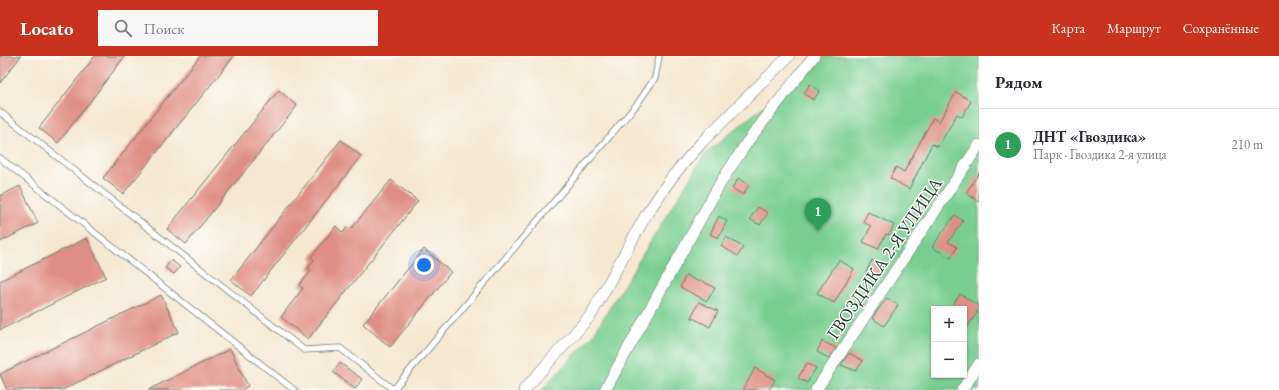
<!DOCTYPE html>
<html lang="ru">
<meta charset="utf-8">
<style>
:root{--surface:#fff;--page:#f7f7f7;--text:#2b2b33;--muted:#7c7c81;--line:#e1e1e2;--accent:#c8321e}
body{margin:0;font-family:"EB Garamond",serif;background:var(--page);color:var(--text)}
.controls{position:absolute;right:12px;bottom:12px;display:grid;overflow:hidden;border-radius:0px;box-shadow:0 1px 3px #0004}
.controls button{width:36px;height:36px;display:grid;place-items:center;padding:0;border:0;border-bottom:1px solid var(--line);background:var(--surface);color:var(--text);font:20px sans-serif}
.you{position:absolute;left:424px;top:209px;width:14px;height:14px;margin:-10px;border:3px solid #fff;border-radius:50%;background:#1a73e8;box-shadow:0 0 0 6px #1a73e833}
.badge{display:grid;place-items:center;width:26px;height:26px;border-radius:50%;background:var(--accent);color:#fff;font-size:13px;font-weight:700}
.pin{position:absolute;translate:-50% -33px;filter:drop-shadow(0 1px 2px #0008)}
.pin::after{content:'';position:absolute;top:21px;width:14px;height:12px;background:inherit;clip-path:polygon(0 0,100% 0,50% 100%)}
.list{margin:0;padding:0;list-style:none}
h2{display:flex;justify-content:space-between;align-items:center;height:52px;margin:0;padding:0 16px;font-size:17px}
h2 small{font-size:13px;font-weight:400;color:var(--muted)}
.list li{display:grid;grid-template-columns:26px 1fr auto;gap:12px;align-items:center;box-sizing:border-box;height:72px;padding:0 16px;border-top:1px solid var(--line)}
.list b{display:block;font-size:15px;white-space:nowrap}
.list p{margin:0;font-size:13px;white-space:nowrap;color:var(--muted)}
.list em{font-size:13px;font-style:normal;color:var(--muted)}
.icon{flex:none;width:22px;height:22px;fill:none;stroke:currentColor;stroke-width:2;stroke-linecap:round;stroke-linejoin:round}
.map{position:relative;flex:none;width:979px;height:334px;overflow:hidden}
header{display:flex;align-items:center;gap:24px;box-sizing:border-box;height:56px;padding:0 20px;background:var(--accent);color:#fff}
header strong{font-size:19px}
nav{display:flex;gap:22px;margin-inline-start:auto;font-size:14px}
.search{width:280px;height:36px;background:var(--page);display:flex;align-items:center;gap:10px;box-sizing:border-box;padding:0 14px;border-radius:0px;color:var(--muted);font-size:15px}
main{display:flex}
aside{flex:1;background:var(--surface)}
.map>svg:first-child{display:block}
.green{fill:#78ce92;stroke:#4c8663;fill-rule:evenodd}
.building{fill:#df8e85}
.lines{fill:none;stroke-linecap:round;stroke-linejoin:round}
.service-casing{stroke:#6a786b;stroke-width:7}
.minor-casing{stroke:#6a786b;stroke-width:12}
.service{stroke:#fff;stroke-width:5.5}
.minor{stroke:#fff;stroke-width:11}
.labels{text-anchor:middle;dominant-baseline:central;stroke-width:3;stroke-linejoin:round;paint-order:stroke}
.street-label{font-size:18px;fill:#1f3d34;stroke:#fdfcf7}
</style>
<header>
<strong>Locato</strong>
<div class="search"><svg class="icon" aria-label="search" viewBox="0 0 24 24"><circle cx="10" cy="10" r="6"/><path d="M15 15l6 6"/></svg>Поиск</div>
<nav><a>Карта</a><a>Маршрут</a><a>Сохранённые</a></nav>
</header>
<main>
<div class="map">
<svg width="979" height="334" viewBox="0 0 979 334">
<rect width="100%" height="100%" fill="#fdfcf7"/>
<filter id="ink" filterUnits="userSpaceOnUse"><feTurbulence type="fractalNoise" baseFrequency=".025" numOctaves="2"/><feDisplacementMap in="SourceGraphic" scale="8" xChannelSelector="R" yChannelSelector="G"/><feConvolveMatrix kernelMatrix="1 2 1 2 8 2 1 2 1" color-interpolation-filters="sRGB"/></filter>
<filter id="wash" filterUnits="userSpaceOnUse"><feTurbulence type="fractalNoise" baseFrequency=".012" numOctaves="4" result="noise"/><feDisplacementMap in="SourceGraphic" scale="16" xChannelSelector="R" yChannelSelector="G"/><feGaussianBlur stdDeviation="0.9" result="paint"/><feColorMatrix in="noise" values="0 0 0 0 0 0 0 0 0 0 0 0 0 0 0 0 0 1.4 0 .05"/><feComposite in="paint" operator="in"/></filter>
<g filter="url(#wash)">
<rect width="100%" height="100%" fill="#f6e7d2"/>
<!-- green -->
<path class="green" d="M825,0H979V334H542L593,279L705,98ZM934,253H964V319H934Z"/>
<g id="blocks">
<!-- building -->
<path class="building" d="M0,0H21L0,27Z
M95,0H125L58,87L39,72Z
M200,0H234L123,138L103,122Z
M810,28L820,35L813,44L804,37Z
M279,34L297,50L186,188L167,173Z
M956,36L971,45L962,61L957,58L938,91L932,88L909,133L890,122L896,111L904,116L933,62L939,66Z
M341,84L361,100L251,240L231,224Z
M979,117V146L966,137Z
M739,122L749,129L743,139L732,132Z
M391,124L418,145L308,283L281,261L303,232L299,229L311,215L308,212L314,204L311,201L336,170L343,177L348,170L351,173Z
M20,130L38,167L0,186V140Z
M758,151L768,157L760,169L750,163Z
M868,156L894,169L889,179L886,178L878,193L863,186L871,170L863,166Z
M955,159L963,165L948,186L957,191L951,202L932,191Z
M719,160L727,165L718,182L710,178Z
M726,181L743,191L738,200L721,190Z
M87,182L106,221L0,274V225Z
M424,193L451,216L390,291L363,268Z
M171,204L180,211L174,218L165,212Z
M839,204L854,213L834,247L817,237Z
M872,204L884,211L877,222L866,216Z
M686,219L699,226L700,224L715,232L707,245L680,231Z
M960,238L979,250V253L964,277V253H950Z
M161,239L179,276L62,334H7L0,318Z
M887,242L898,249L884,270L872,262Z
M699,246L718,255L710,271L691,261Z
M822,285L836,292L829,302L817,296Z
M230,293L248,330L241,334H148Z
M849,297L863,305L856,315L841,309Z
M340,307L362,323L355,333L333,316Z
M807,307L816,312L807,327L798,322Z
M755,312L775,324L769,334H743Z"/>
</g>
</g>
<g filter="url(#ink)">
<use href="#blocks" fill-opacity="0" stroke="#6a786b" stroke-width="1"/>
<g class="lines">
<defs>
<path id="service" d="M0,56L304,294L340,292L394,334
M0,102L294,334
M393,334L638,47L655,22L659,0"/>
<path id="minor" d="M524,334L591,259L646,159L672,121L702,86L789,0
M605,334L721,126L748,85L814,0
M816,334L979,89
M962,334L979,308"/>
</defs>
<!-- service casing -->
<use href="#service" class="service-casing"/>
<!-- minor casing -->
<use href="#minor" class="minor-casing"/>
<!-- service -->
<use href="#service" class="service"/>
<!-- minor -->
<use href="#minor" class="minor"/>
</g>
</g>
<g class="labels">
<!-- street labels -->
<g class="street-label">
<text transform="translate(884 202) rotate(-56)">ГВОЗДИКА 2-Я УЛИЦА</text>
</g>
</g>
</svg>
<div class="controls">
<button>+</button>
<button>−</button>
</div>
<div class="you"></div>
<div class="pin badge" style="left:818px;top:175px;background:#2e9e5b">1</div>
</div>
<aside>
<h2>Рядом<small></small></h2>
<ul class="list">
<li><span class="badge" style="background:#2e9e5b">1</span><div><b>ДНТ «Гвоздика»</b><p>Парк · Гвоздика 2-я улица</p></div><em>210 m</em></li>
</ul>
</aside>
</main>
